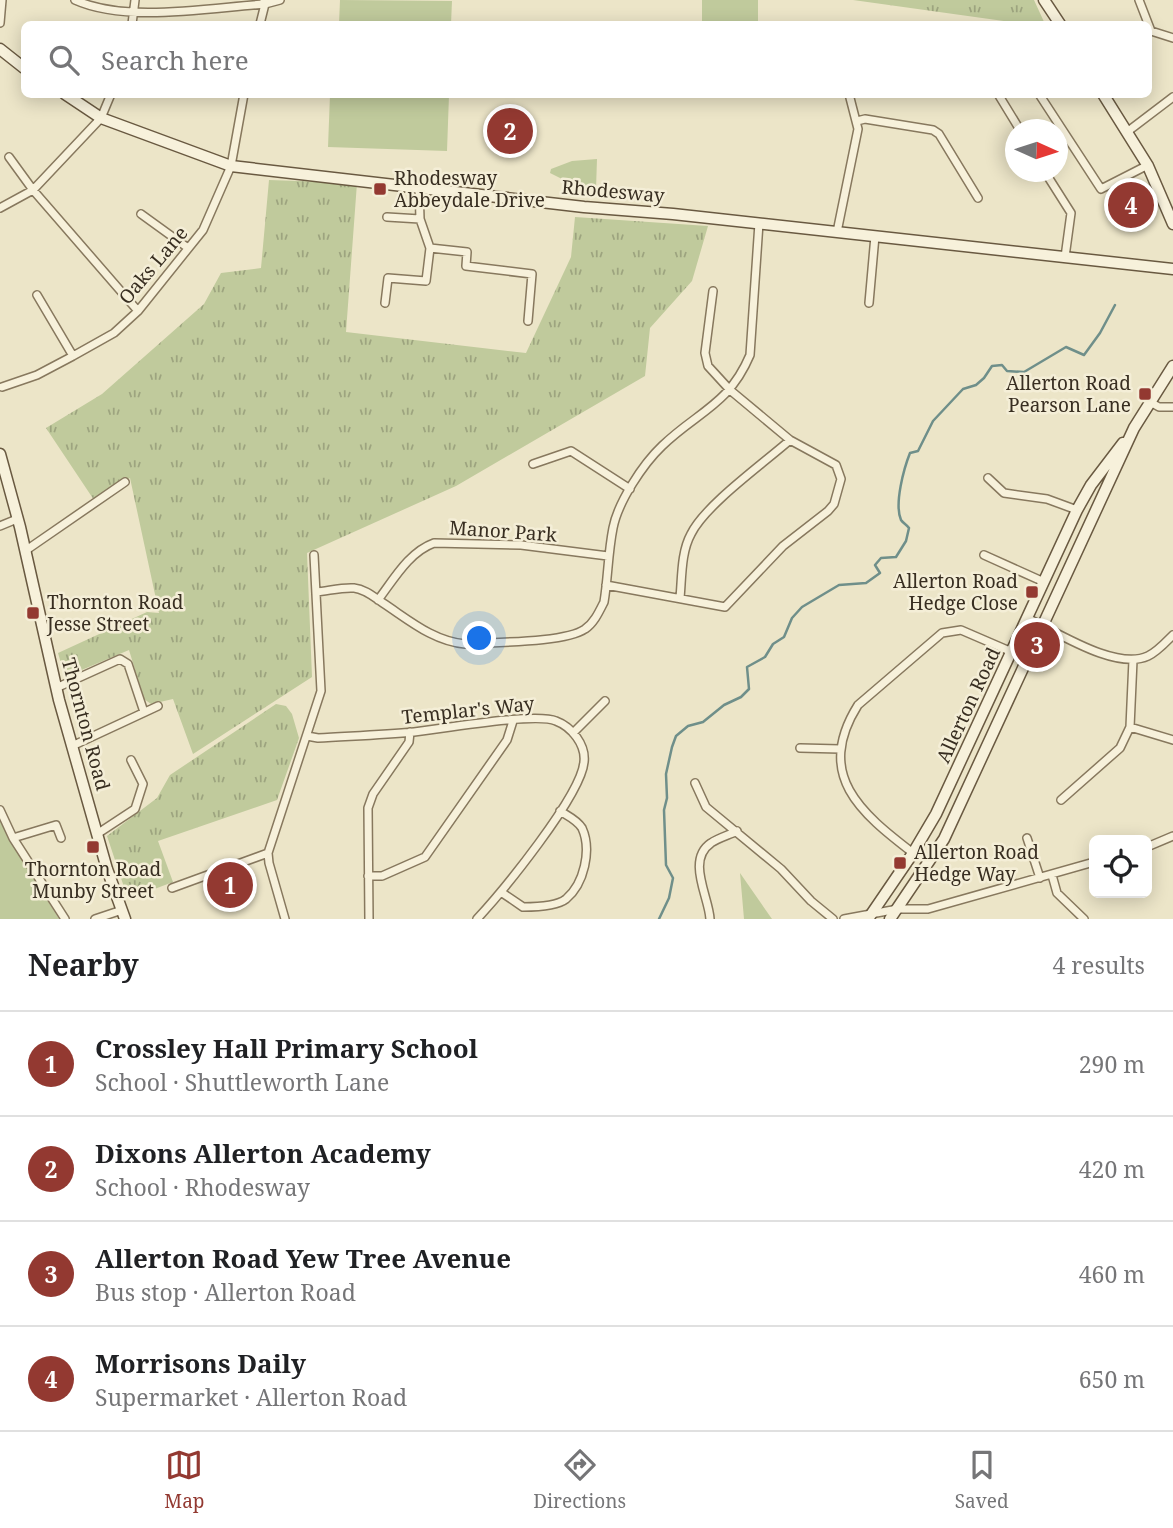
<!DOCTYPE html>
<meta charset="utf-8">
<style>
:root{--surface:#fff;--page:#f2f2f2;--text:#202124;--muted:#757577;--line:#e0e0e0;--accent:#933931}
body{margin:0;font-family:"Noto Serif",serif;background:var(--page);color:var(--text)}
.controls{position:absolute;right:21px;bottom:21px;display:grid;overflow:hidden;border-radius:10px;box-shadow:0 4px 18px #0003}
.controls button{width:63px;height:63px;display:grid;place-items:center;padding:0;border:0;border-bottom:2px solid var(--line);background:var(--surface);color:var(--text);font:35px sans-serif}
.compass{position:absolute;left:1005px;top:119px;width:63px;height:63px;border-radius:50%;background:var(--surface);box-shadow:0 4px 18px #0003;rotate:93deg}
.you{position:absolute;left:480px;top:639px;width:24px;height:24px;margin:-18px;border:5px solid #fff;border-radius:50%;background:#1a73e8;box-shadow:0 0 0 10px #1a73e833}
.badge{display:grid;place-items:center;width:46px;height:46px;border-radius:50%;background:var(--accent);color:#fff;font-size:23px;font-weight:700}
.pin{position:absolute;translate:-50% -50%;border:4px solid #fff;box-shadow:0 2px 7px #0006}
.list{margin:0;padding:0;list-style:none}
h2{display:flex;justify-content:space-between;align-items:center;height:91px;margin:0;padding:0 28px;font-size:30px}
h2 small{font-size:23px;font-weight:400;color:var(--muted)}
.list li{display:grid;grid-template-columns:46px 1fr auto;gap:21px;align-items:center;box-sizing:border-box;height:105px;padding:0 28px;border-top:2px solid var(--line)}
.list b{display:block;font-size:26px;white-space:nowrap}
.list p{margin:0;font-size:23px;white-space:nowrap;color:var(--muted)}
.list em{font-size:23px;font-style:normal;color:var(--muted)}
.icon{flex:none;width:38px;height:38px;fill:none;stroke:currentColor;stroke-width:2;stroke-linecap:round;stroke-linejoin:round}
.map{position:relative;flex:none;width:1173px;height:919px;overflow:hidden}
.search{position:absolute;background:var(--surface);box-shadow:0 4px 18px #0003;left:21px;right:21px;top:21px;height:77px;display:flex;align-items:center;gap:18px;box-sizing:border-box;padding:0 24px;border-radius:10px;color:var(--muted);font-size:26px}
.sheet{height:511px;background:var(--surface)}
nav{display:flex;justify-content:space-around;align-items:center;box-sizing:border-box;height:98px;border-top:2px solid var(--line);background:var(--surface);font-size:19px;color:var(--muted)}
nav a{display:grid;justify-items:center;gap:4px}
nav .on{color:var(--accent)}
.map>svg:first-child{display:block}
.grass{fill:#c0ca9c}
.park{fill:url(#park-tufts)}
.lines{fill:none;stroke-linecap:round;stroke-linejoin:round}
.stream{stroke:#6f8f8a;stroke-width:2.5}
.street-casing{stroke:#87785e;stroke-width:10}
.secondary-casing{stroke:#695941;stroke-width:13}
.street{stroke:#f7f1db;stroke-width:7}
.secondary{stroke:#f7f1db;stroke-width:10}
.poi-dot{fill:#933931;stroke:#f4eed7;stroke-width:2.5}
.labels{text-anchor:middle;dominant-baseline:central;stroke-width:5;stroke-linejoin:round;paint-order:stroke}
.poi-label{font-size:19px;fill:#382e21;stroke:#f4eed7;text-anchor:start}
.street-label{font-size:19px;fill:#382e21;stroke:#f4eed7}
</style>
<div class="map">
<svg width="1173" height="919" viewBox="0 0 1173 919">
<defs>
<pattern id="park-tufts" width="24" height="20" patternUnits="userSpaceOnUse" patternTransform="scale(1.75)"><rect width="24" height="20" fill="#c0ca9c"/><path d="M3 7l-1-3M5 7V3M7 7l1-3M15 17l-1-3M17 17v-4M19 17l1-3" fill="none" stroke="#9da47f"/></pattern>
</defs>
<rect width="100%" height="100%" fill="#ece5c8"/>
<!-- grass -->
<path class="grass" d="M340,0L452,1L451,24H339Z
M702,0H758V24H702Z
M330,95H449L447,151L328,147Z
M597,159L596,189L570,183L550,173L551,169L572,161Z
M0,819L7,835L59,919H0Z
M740,873L772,919H744Z"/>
<!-- park -->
<path class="park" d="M853,0H1034L1045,24H1026Z
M269,180L357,183L346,332L526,353L571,257L575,217L708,226L692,281L650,328L645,376L456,486L307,553L312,677L193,754L173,699L151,704L144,699L129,650L65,677L58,653L147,612L159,613L130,478L94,500L46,428L102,394L204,304L221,273L261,268Z
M276,704L286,706L292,714L299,738L277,800L158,841L173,882L128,899L107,836L157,798L170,775Z"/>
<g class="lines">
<!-- stream -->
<path class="stream" d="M659,919L669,898L673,878L666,865L664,810L667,798L666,774L672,747L676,736L688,726L703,722L724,705L741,697L749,689L747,667L765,657L773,644L784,637L792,618L802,607L839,585L866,583L880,573L875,565L881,558L896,557L906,541L909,528C907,525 903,523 901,520C894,504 904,468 910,453L918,451L933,421L963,389L976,385L984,378L992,366L1002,365L1007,371L1024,372L1066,347L1084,355L1100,333L1115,305"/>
<defs>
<path id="street" d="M75,0C126,23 208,8 265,4L264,0
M1139,0L1151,31L1173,38
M0,23L2,0
M132,24L135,0
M260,24L265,4L280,0
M998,94L1020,130
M1039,94L1101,189L1148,165
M857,121L865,119L933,130L939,134L978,198
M1127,132L1173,97
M9,157L33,190L138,311
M1045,172L1071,213L1065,257
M0,208L33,190L101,118L111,94
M141,214L188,248
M387,217L420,219
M837,232L858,129L849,94
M430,248L467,252L466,266L532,274L528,321
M37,295L73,356
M385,303L388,278L426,281L430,248L420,219L419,186
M869,303L875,236
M2,387L37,375L73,356L114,333L138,311L203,230L231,166L244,94
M1150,402L1159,407H1173
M533,464L571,451L630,489
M988,478L1004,493L1047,499L1077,510
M0,526L17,519
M25,551L125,482
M984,555L1044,582
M606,585L725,607L783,546L828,511L834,504L841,479L836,465L790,440L730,390L708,366L705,353L713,291
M316,592C328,591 342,587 354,588C365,589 374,597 383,603C409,620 433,641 465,644C492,642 565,643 585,629C594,623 599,612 604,602C608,578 608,553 613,528C618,502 643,464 662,446C697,412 729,405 750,355L759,223
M680,598C682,577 681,552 691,534C705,505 764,463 790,440
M378,600C394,579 409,552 434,543L521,545L608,556
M1027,618C1057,632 1116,671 1148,656C1157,652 1166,642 1173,635
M56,688L120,659L128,664L144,712
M1130,727L1173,740
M573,733L605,701
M307,736L318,738C350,736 382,735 414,732C441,729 536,712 556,721C572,727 586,745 584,762C581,796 502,892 477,919
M72,746L158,706
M800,748L840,749
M695,783L706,807L781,869L811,901L833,919
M1061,800L1120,748L1130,727L1133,660
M0,810L13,838L65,919
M97,834L135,809L143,784L131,760
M13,838L56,825L61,838
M1027,838L1040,878
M1147,847L1173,836
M268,853L269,863L285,919
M913,853C861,813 814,775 858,705L942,633L961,630L1012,652
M1052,875L1057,893L1084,919
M368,876H382L425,857L507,740L513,721
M172,888L268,853L321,691L314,555
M501,892L523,907C534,907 557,906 566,899C584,884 592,850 582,828C577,820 568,816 560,811
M95,919L122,910
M369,919L368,808L373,794L409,742L410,732
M710,919C709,897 686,860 711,843C718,838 729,835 737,831
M844,919L898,909H928L1094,862"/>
<path id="secondary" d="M1044,0L1060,24
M0,49L24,68
M65,94L101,118L231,166L584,207L673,214L1173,269
M1103,94L1148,166L1173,224
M0,454L20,527L59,700L107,869L125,919
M868,919L913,853L936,814L1077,510L1091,485L1123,443
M890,919L944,839L1134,428L1173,366"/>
</defs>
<!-- street casing -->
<use href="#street" class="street-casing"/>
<!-- secondary casing -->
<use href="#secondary" class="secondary-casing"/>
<!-- street -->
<use href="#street" class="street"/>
<!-- secondary -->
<use href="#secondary" class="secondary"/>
</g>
<!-- markers -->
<g class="poi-dot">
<rect x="373" y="182" width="14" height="14" rx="3.5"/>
<rect x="1138" y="387" width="14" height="14" rx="3.5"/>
<rect x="1025" y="585" width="14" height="14" rx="3.5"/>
<rect x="26" y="606" width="14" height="14" rx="3.5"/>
<rect x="86" y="840" width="14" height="14" rx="3.5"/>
<rect x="893" y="856" width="14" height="14" rx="3.5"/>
</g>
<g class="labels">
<!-- poi labels -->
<g class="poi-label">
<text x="394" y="178">Rhodesway<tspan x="394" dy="22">Abbeydale Drive</tspan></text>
<text x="1131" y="383" text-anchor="end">Allerton Road<tspan x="1131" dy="22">Pearson Lane</tspan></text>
<text x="1018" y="581" text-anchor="end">Allerton Road<tspan x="1018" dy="22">Hedge Close</tspan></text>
<text x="47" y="602">Thornton Road<tspan x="47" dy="22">Jesse Street</tspan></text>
<text x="914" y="852">Allerton Road<tspan x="914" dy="22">Hedge Way</tspan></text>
<text x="93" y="869" text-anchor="middle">Thornton Road<tspan x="93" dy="22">Munby Street</tspan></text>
</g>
<!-- street labels -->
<g class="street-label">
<text transform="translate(613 191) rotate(5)">Rhodesway</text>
<text transform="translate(153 265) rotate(-50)">Oaks Lane</text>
<text transform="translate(503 531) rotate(4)">Manor Park</text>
<text transform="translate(968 705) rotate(-65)">Allerton Road</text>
<text transform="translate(468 710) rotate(-6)">Templar's Way</text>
<text transform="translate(86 724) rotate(75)">Thornton Road</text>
</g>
</g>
</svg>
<div class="controls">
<button><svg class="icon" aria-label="locate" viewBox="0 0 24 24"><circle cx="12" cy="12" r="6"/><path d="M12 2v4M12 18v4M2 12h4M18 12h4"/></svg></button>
</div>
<svg class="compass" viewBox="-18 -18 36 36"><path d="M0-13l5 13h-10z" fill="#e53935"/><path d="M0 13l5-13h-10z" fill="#757577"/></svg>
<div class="you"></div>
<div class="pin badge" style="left:230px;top:885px">1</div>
<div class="pin badge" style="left:510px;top:131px">2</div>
<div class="pin badge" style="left:1037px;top:645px">3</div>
<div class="pin badge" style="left:1131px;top:205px">4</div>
<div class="search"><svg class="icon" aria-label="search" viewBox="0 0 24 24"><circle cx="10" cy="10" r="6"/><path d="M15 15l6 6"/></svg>Search here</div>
</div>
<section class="sheet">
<h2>Nearby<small>4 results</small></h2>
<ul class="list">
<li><span class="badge">1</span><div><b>Crossley Hall Primary School</b><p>School · Shuttleworth Lane</p></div><em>290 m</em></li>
<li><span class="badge">2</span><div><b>Dixons Allerton Academy</b><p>School · Rhodesway</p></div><em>420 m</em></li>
<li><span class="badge">3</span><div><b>Allerton Road Yew Tree Avenue</b><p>Bus stop · Allerton Road</p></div><em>460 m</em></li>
<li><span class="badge">4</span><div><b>Morrisons Daily</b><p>Supermarket · Allerton Road</p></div><em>650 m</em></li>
</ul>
</section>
<nav>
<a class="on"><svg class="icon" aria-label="map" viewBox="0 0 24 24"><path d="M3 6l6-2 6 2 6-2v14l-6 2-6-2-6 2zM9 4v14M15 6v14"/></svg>Map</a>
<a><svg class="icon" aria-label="directions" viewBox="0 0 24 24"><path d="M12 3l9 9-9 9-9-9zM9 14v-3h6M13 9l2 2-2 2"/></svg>Directions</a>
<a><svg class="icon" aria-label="saved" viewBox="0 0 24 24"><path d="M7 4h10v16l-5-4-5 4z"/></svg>Saved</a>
</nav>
